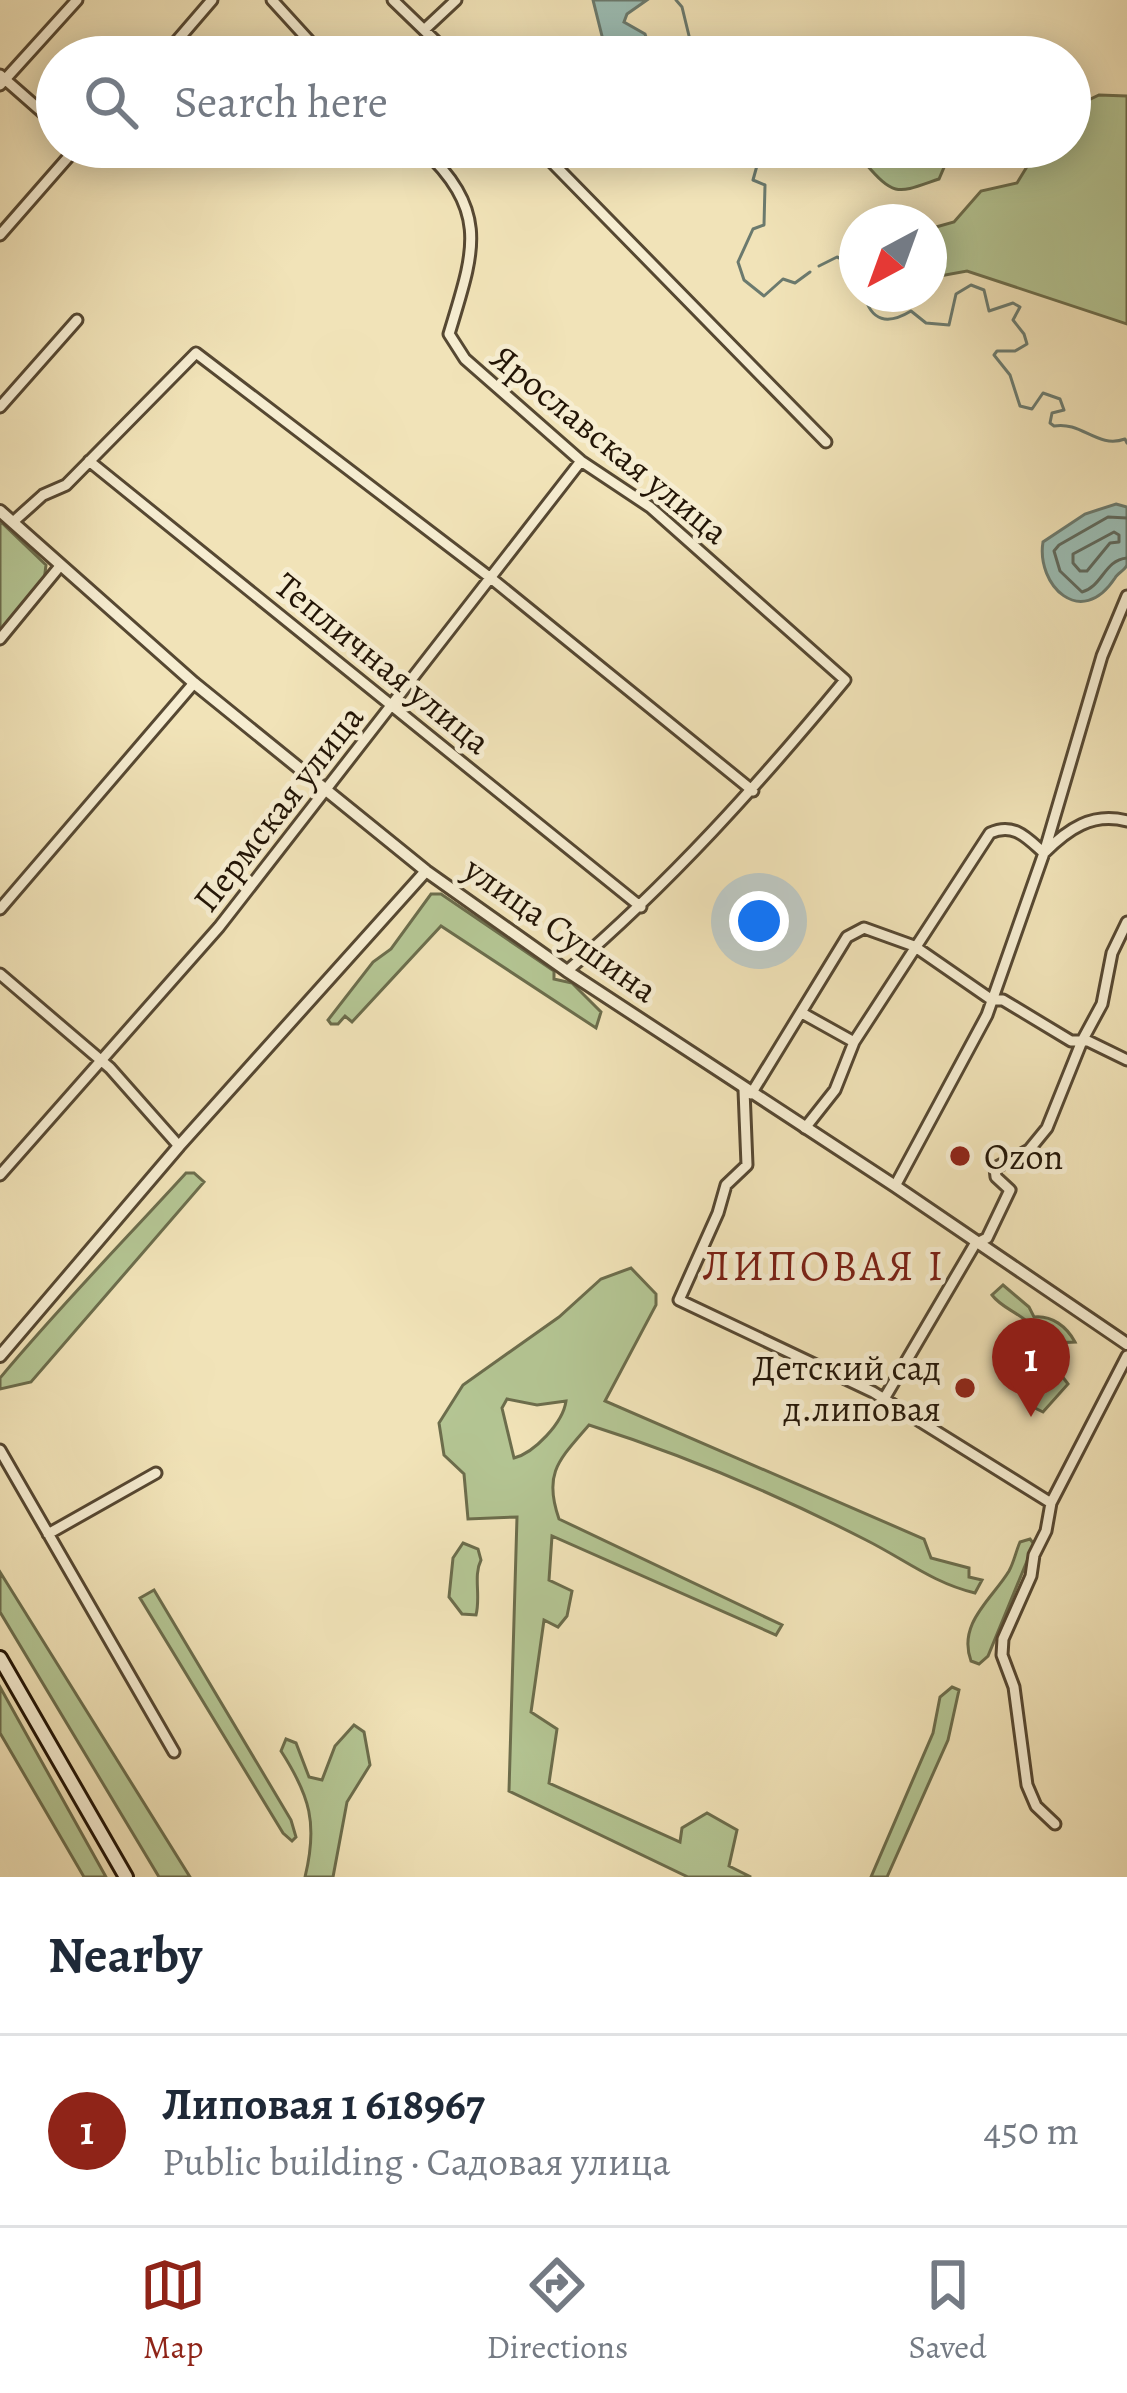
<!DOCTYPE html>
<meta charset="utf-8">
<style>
:root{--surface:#fff;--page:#f6f6f7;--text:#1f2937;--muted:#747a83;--line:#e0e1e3;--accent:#8f2418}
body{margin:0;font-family:Alegreya,serif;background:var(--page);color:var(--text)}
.compass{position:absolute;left:839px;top:204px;width:108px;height:108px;border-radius:50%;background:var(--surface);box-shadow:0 6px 30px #0003;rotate:221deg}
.you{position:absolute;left:759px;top:921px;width:42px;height:42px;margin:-30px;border:9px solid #fff;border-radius:50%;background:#1a73e8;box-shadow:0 0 0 18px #1a73e833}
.badge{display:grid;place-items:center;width:78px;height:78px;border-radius:50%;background:var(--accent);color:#fff;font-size:39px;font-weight:700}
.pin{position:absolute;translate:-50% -99px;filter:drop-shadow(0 3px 6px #0008)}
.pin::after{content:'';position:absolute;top:63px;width:42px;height:36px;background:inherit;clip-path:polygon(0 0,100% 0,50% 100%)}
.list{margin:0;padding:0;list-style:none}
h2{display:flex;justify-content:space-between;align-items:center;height:156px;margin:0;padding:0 48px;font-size:51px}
h2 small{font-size:39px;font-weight:400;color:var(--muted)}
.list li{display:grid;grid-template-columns:78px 1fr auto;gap:36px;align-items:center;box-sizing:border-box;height:192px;padding:0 48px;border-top:3px solid var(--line)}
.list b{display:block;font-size:45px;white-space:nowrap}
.list p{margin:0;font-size:39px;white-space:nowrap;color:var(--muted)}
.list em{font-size:39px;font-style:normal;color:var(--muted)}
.icon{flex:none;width:66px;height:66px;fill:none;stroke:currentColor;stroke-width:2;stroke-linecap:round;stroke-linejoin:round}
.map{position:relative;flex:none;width:1127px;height:1877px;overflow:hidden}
.search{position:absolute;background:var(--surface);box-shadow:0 6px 30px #0003;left:36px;right:36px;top:36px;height:132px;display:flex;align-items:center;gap:30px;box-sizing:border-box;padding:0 42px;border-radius:66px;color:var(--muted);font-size:45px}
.sheet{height:348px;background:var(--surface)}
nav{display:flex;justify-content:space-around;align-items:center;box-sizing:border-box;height:168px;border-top:3px solid var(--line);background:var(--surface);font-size:33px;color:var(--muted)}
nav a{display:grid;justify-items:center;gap:6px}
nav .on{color:var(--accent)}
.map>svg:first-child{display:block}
.green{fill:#b4c593;stroke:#6c6d4c;stroke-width:3;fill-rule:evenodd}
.water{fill:#9bbdb4;stroke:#6b7a6e;stroke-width:3}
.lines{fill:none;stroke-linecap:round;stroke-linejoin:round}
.shore{stroke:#5f695d;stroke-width:3}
.stream{stroke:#6b7a6e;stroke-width:3}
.minor-casing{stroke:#564832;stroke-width:15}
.tertiary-casing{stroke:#564832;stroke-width:16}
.secondary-casing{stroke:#231506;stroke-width:18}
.minor{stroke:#f6edd1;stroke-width:9}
.tertiary{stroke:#f6edd1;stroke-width:10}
.secondary{stroke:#f6edd1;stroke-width:12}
.poi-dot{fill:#8f2418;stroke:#f6edd1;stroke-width:4.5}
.labels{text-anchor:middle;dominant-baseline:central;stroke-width:10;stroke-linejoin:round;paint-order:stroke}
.street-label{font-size:36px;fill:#231506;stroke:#f6edd1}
.poi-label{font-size:36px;fill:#231506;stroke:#f6edd1;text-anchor:start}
.quarter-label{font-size:42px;letter-spacing:3px;fill:#7a1f14;stroke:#f6edd1}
</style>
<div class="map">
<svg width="1127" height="1877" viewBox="0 0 1127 1877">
<rect width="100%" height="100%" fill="#f1e3b8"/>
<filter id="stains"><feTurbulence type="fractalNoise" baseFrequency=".00167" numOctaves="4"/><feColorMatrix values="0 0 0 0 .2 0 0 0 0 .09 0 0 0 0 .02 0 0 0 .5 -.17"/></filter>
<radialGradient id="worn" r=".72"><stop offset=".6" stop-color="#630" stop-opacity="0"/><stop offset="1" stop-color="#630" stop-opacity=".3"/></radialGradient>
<!-- green -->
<path class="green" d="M1099,95L1127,96V324L967,271L929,278V229L954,222L981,191L1017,183L1039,147H1070V109Z
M778,147H907L913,162L922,164L925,160L915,147H935L945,165L939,179C898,193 895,198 865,163L832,158L814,166L782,162Z
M0,521L46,565L44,581L0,632Z
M431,894H441L554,971V979L572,983L601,1012L596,1028L441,926L352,1022L345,1016L338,1024H331L328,1020L373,962L391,949Z
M186,1173H194L204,1182L31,1382L0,1389V1378C59,1307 123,1242 186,1173Z
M631,1268L656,1294V1305L605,1401L924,1539L931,1558L969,1568V1577L982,1580L975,1593C933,1583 904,1559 866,1540C778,1495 684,1455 589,1425C559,1460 543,1473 559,1519L782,1625L776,1635L552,1536L549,1580L572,1591L567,1616L558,1627L544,1620L531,1712L557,1729L549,1783L680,1842L682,1828L707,1813L737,1830L729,1866L751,1877H688L509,1791L517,1517L468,1519L464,1474L444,1455L439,1423L463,1385L559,1317L601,1279ZM507,1399L537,1405L566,1401C563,1423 534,1453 514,1458L502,1408Z
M1003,1285L1029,1307L1034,1317C1052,1315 1067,1327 1075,1342L1053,1343L1046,1355L1068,1384L1043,1412L1031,1406L1032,1381L1006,1366C1014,1350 1030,1348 1038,1333C1022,1312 1003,1310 992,1295Z
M1030,1539L1034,1544L988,1656L979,1664L971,1661C957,1623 993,1598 1009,1571C1014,1562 1016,1551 1020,1542Z
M463,1543L478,1549L481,1560C473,1576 481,1596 476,1615L462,1614L449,1597L453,1558Z
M0,1572L190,1877H159L0,1612Z
M154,1590L291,1820L296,1837L292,1841L283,1833L140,1598Z
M0,1687L106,1877H84L0,1733Z
M952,1687L959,1690L948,1740L887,1877H871L933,1733L940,1697Z
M354,1725L364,1732L370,1765L347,1802L333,1877H305C318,1824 310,1796 281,1751L286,1739L296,1743L309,1777L322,1780L335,1746Z"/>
<!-- water -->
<path class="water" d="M593,0H647L627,14L624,22L645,34L648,43L635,39L617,46L604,44Z
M1116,504L1127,507C1127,522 1127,550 1127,565C1125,570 1118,573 1115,578C1081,630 1036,585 1043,542L1085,514Z"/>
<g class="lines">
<!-- shore -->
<path class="shore" d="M1127,518L1108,517L1059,545L1054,551L1060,571L1082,592C1103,586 1104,560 1127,558
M1114,532L1119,535V542L1110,543L1087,571H1080L1073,563V554Z"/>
<!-- stream -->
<path class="stream" d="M676,0L682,7L691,44L707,45L715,57
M753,147L758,162L753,180L765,185L764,225L753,229L738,262L744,280L764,296L783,279L795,283L810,272
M819,266L837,257L849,262L857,274
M864,294C871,322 888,325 911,311L926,323L949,325L956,294L971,285L984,290L989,311L1013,303L1020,307L1013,320L1024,334L1027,344L1015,351H997L994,355L1010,375L1020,406L1032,409L1043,393L1060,399L1064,410L1052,413L1050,423L1054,426C1082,421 1097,449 1125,439L1127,443"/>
<defs>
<path id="minor" d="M272,0L324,57
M393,0L452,57
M424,30L456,0
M163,57L212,0
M0,75L57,125
M0,85L77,0
M421,147C491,212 474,251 449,334L465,359L581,461L650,507L845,680C758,785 670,883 567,971
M537,147L826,442
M0,235L77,147
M0,407L77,320
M89,461L641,907
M13,522L43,495L66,485L196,353L492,579L753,791
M0,639L60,566
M0,909L194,683
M0,974L110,1068L179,1146
M802,1013L854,1042
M744,1090L747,1165L726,1185L718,1213L679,1300L873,1392L1051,1503
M751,1094L847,937L864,928L914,946L992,1000H1003L1071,1041H1088L1127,1060
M805,1128L835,1090L854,1042L990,833C1014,822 1027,838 1044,853C1068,829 1092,812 1127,821
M0,1175L219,927L581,461
M895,1186L987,1015L1044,853L1102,656L1127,596
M884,1399L975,1244L987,1238L1010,1190L996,1177L995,1168L1029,1150L1047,1128L1082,1041L1102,1004L1112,953L1127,922
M0,1450L174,1752
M48,1534L156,1473
M1055,1824L1036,1806L1027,1785L1014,1687L1002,1655L1003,1639L1031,1576L1034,1555L1046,1531L1051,1503L1127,1356"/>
<path id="tertiary" d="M0,511L194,683L426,871L567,971L895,1186L1127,1344
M0,1356L179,1146L426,871"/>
<path id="secondary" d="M0,1658L126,1877"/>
</defs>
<!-- minor casing -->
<use href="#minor" class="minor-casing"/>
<!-- tertiary casing -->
<use href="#tertiary" class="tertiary-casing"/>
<!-- secondary casing -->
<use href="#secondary" class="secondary-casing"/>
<!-- minor -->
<use href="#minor" class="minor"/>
<!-- tertiary -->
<use href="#tertiary" class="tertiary"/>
<!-- secondary -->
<use href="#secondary" class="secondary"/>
</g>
<!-- markers -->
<g class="poi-dot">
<circle cx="960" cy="1156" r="12"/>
<circle cx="965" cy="1388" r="12"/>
</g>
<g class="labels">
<!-- street labels -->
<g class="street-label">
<text transform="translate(610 444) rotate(39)">Ярославская улица</text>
<text transform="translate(383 663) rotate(39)">Тепличная улица</text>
<text transform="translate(278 808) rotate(-52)">Пермская улица</text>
<text transform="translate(561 929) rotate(35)">улица Сушина</text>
</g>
<!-- poi labels -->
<g class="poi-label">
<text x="984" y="1156">Ozon</text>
<text x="941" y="1367" text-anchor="end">Детский сад<tspan x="941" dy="41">д.липовая</tspan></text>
</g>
<!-- quarter labels -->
<g class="quarter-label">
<text x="824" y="1265">ЛИПОВАЯ I</text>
</g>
</g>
<rect width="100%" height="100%" filter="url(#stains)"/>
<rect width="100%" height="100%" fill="url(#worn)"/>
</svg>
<svg class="compass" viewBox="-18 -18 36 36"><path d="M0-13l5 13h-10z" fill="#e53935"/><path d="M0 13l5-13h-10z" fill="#747a83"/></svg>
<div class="you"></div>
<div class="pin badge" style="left:1031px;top:1417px">1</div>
<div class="search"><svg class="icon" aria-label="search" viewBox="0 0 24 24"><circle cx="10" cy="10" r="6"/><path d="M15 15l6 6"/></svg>Search here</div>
</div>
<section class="sheet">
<h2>Nearby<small></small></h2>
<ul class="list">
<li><span class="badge">1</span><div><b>Липовая 1 618967</b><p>Public building · Садовая улица</p></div><em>450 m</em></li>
</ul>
</section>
<nav>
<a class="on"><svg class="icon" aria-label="map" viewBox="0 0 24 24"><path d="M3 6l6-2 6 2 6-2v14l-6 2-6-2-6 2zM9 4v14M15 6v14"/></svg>Map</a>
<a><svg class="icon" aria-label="directions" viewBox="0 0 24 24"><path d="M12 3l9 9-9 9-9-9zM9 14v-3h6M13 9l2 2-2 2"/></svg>Directions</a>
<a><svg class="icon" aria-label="saved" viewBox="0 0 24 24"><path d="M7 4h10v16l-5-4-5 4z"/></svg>Saved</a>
</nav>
